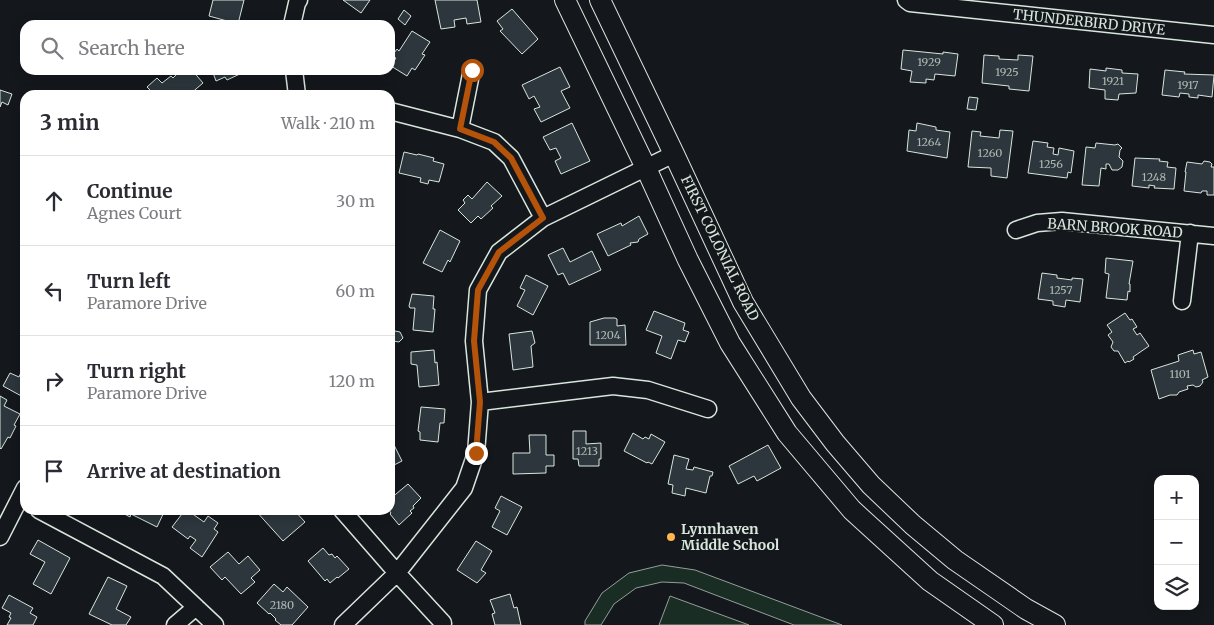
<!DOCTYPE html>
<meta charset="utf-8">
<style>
:root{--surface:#fff;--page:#f7f7f7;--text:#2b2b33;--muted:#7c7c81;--line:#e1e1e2}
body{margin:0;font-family:Merriweather,serif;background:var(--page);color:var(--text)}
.controls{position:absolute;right:15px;bottom:15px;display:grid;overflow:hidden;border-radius:10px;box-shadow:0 2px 12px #0003}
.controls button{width:45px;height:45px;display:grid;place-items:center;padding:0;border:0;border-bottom:1px solid var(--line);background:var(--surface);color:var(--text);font:25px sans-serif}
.stop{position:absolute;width:15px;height:15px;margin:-11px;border:4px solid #b45309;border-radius:50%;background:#fff}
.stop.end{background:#b45309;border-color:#fff;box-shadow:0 1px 5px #0008}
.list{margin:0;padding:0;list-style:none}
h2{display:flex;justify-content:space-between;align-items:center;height:65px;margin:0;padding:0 20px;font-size:21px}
h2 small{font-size:16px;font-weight:400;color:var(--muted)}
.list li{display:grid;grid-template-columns:32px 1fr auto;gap:15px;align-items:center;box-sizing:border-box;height:90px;padding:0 20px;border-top:1px solid var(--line)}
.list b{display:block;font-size:19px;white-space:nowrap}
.list p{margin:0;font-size:16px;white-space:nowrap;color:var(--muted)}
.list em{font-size:16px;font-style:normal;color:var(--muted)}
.icon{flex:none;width:28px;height:28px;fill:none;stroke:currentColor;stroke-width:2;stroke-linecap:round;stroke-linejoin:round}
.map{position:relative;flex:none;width:1214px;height:625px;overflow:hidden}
.search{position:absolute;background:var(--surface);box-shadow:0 2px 12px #0003;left:20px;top:20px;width:375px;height:55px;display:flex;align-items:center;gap:12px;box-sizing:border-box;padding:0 18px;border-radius:15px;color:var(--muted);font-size:19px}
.panel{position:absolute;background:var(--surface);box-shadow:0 2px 12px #0003;left:20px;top:90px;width:375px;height:425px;border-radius:15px}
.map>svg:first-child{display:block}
.green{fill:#1a2d24;stroke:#939e99}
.building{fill:#2c363c;stroke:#d8e6dc}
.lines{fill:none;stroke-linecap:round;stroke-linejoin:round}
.minor-casing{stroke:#d8e6dc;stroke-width:19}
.major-casing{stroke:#d8e6dc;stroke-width:22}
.minor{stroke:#14181c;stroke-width:16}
.major{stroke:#14181c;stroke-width:20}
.route{stroke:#b45309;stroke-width:6}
.poi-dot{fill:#ffb74d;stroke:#14181c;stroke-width:2}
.labels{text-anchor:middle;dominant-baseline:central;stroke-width:4;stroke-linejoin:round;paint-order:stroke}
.number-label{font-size:11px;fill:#adbab4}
.street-label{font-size:14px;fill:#d8e6dc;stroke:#14181c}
.poi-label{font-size:14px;font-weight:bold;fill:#d8e6dc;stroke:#14181c;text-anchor:start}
</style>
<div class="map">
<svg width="1214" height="625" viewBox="0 0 1214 625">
<rect width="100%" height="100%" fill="#14181c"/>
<!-- green -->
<path class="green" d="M662,565L695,570L842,625H794L684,583L662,582L636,588L614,604L601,625H585V621L602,593L629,573Z
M670,596L749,625H659Z"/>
<!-- building -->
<path class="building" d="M213,0H244L238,24L209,16Z
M343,0H370L361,13Z
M435,0H477L481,22L467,24L466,18L454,20L455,27L441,29Z
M512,9L538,39L522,54L500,31L503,29L497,21Z
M404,10L411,16L405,25L398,19Z
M412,31L430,42L422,54L425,55L415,70L412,68L407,76L391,66L396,58L392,56L397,49L399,51Z
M903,50L943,54V52L958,54L955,76L935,74L934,80L926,79V83L910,82L912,71L901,69Z
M984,55L999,56V59L1018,60V55L1033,56L1029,91L1009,89V86L982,83Z
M560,67L570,87L561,91L570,108L541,122L534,109L540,107L534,96L529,99L522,85Z
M1106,68L1122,70V73L1138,74L1136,93L1119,94L1118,100L1105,99V90L1089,88L1090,69L1106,71Z
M173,70H192L203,83L189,95H151L153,93L147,87L157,78L162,83L171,76L173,78L177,74Z
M212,70H245L241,72L242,73L227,80L225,77L216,81Z
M1165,70L1185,72L1184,74L1214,75L1212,97L1198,95V98L1189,97V94L1180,93L1179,97L1162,95Z
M0,90L12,94L8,105L2,102L0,107Z
M969,97L978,98L976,110L967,109Z
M572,123L590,161L561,174L555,161L561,158L556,148L550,150L543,137Z
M917,123L936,127V130L950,132L947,158L907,151L909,130L916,131Z
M1000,130L1013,131L1007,178L991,176V168L968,167L972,131L981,132L980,136L999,138Z
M1033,141L1048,143L1047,147L1054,148L1053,154L1058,155L1059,148L1074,151L1071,173L1068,172L1067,178L1028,173Z
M1096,143L1115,145L1118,144L1122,148L1120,150L1119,157L1123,161L1122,167L1118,170H1112L1109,164H1106V169L1101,168L1099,186L1082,185L1086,147L1095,148Z
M404,152L417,155L418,154L434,158L433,161L444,164L439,182L429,180L428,184L420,182L421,178L399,173Z
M1135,158L1160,159L1159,161L1168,162L1167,167L1176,168L1174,189L1154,188L1155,186L1149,185V188L1132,186Z
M1204,161L1210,162L1212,164L1211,167H1214V195H1207V191H1202L1201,193L1184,191L1186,172H1185L1187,162L1202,164Z
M487,182L502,196L491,206L493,208L481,219L478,216L471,223L458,210L465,203L463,200L468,195L472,199Z
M639,216L648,234L639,239L638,242L630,243L631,245L608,256L597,234L621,223L622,226Z
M440,230L460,241L450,262L448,260L442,272L423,263Z
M563,248L570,262L592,251L601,270L569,285L563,273L558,275L548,255Z
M1106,258L1133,261L1129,284H1130V292L1128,291L1127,300L1106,298L1109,274L1105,273Z
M1042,273L1057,275V278L1072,280V278L1083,279L1080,302L1066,300L1065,307L1053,305V301L1038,299Z
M526,275L548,286L533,315L517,306L525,290L520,288Z
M412,294L434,296L433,309H435L433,332L413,330L415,308H410L409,306Z
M654,311L685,323L683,330L689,332L685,342L678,340L671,359L656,353L662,336L646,330Z
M1125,313L1130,320L1132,319L1137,327L1133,329L1137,335L1140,333L1149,346L1133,357L1134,359L1129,362L1128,361L1125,363L1118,351H1114L1111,347L1113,342L1108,335L1112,332L1107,325Z
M604,318H615L617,319V326L625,325L626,345H590V322Z
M395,331L400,332L403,338L399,342L393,341L391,336Z
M532,331L535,343L531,346L533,367L513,370L509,334Z
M434,350L435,363L437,362L439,385L419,387L417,365L411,364V352Z
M1193,350L1194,354L1201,352L1208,377L1202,380L1203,382L1200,386L1196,387L1193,385L1187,386L1188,389L1179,392L1177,395H1170L1159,399L1151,370L1179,361L1178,355Z
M25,364V398L3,386L10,373L19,377Z
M0,396L7,400L4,406L20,414L14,425L16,426L10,438L8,437L1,449L0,448Z
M421,407L445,409L444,423H440L438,442L420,440V432L418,431Z
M573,431H586V444L601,443V459H599V466H579L578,459H573Z
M633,433L643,439L645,437L649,439L651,434L665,442L652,464L648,462L647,463L624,451Z
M529,435H546V455H554V466H546V473L513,474V453H530Z
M390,437L402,461L390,467Z
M768,445L781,468L757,481L754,476L738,484L729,466Z
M674,455L689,459L686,469L693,470L694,467L713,472L712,476H710L706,493L686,488L685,496L672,493L673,485L668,484Z
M408,484L421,498L413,506L414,508L410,511L412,513L399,525L390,514L391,513L389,510H390V499Z
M501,496L522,507L507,535L492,527L500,511L495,508Z
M117,510H165L157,527L131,514L130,517Z
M185,510H187L204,522L208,516L218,523L214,529L218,532L202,557L190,548L196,540L190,536L188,539L172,527Z
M255,510H294L305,522L283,541Z
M38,540L70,558L51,594L33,584L45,562L30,554Z
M476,541L492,551L481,570L486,573L477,583L457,570Z
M323,548L329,555L332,554L335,558L337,556L349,569L338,578L337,577L330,583L327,579L325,581L308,561Z
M228,552L239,564L248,556L260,570L251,578L255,582L241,594L225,577L222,580L210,567Z
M108,577L127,586L116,609L131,617L126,625H112L89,614Z
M274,584L283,592L287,587L308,607L292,625H281L275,620L276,619L270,613L269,614L257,603Z
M510,594L514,608L517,607L521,625H495L492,614L495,613L490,600Z
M9,595L33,608L30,613L37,617L33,625H7L11,618L9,617L11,613L2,608Z"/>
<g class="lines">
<defs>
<path id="minor" d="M906,0L910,3L1214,35
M292,25L297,3L299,0
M294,70L297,95
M390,111L460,129L494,142L511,158L543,218
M460,129L472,69
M1016,230L1037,223L1062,221L1214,236
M1182,301L1190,233
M480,402L613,386L648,390L708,409
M39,510L163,576L215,625
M342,510L397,573L443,623
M0,537L25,488
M175,625L196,607
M343,625L397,573L464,488L476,453L480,402L474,341L478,290L499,252L543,218L674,154"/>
<path id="major" d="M565,0L646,168L688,260L730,343L787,433L852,510L930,581L993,625
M600,0L674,154L743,302L801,398L835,443L871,485L913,525L955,560L1026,609L1055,625"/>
</defs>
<!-- minor casing -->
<use href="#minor" class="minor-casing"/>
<!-- major casing -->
<use href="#major" class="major-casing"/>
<!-- minor -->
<use href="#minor" class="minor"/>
<!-- major -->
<use href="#major" class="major"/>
</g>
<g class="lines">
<!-- route -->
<path class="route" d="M472,70L460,129L494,142L511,158L543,218L499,252L478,290L474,341L480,402L476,453"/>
</g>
<!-- markers -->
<circle class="poi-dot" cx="671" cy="537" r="5"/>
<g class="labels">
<!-- number labels -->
<g class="number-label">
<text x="929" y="62">1929</text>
<text x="1007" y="72">1925</text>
<text x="1113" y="81">1921</text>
<text x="1188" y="85">1917</text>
<text x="929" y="142">1264</text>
<text x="990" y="153">1260</text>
<text x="1051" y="164">1256</text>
<text x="1154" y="177">1248</text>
<text x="1061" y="290">1257</text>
<text x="608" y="335">1204</text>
<text x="1180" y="374">1101</text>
<text x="587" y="451">1213</text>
<text x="282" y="605">2180</text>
</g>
<!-- street labels -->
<g class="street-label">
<text transform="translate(1089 22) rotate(6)">THUNDERBIRD DRIVE</text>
<text transform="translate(1115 228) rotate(4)">BARN BROOK ROAD</text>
<text transform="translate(720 248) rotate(64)">FIRST COLONIAL ROAD</text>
</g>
<!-- poi labels -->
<g class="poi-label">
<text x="681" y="529">Lynnhaven<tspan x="681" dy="16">Middle School</tspan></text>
</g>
</g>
</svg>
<div class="controls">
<button>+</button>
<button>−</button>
<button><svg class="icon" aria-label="layers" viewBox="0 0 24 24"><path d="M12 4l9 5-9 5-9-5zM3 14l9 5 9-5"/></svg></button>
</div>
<div class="stop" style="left:472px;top:70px"></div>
<div class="stop end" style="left:476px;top:453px"></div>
<div class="search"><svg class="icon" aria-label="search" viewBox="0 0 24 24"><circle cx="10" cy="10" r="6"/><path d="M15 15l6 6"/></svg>Search here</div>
<section class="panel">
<h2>3 min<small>Walk · 210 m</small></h2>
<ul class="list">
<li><svg class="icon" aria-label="ahead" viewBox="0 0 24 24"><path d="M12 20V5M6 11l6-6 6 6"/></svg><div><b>Continue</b><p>Agnes Court</p></div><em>30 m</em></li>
<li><svg class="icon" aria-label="left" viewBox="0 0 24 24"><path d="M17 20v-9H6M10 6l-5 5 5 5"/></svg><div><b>Turn left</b><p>Paramore Drive</p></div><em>60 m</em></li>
<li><svg class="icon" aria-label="right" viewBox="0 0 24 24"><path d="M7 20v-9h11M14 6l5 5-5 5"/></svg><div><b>Turn right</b><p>Paramore Drive</p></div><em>120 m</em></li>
<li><svg class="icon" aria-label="arrive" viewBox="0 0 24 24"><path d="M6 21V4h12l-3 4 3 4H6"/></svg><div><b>Arrive at destination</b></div></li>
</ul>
</section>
</div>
